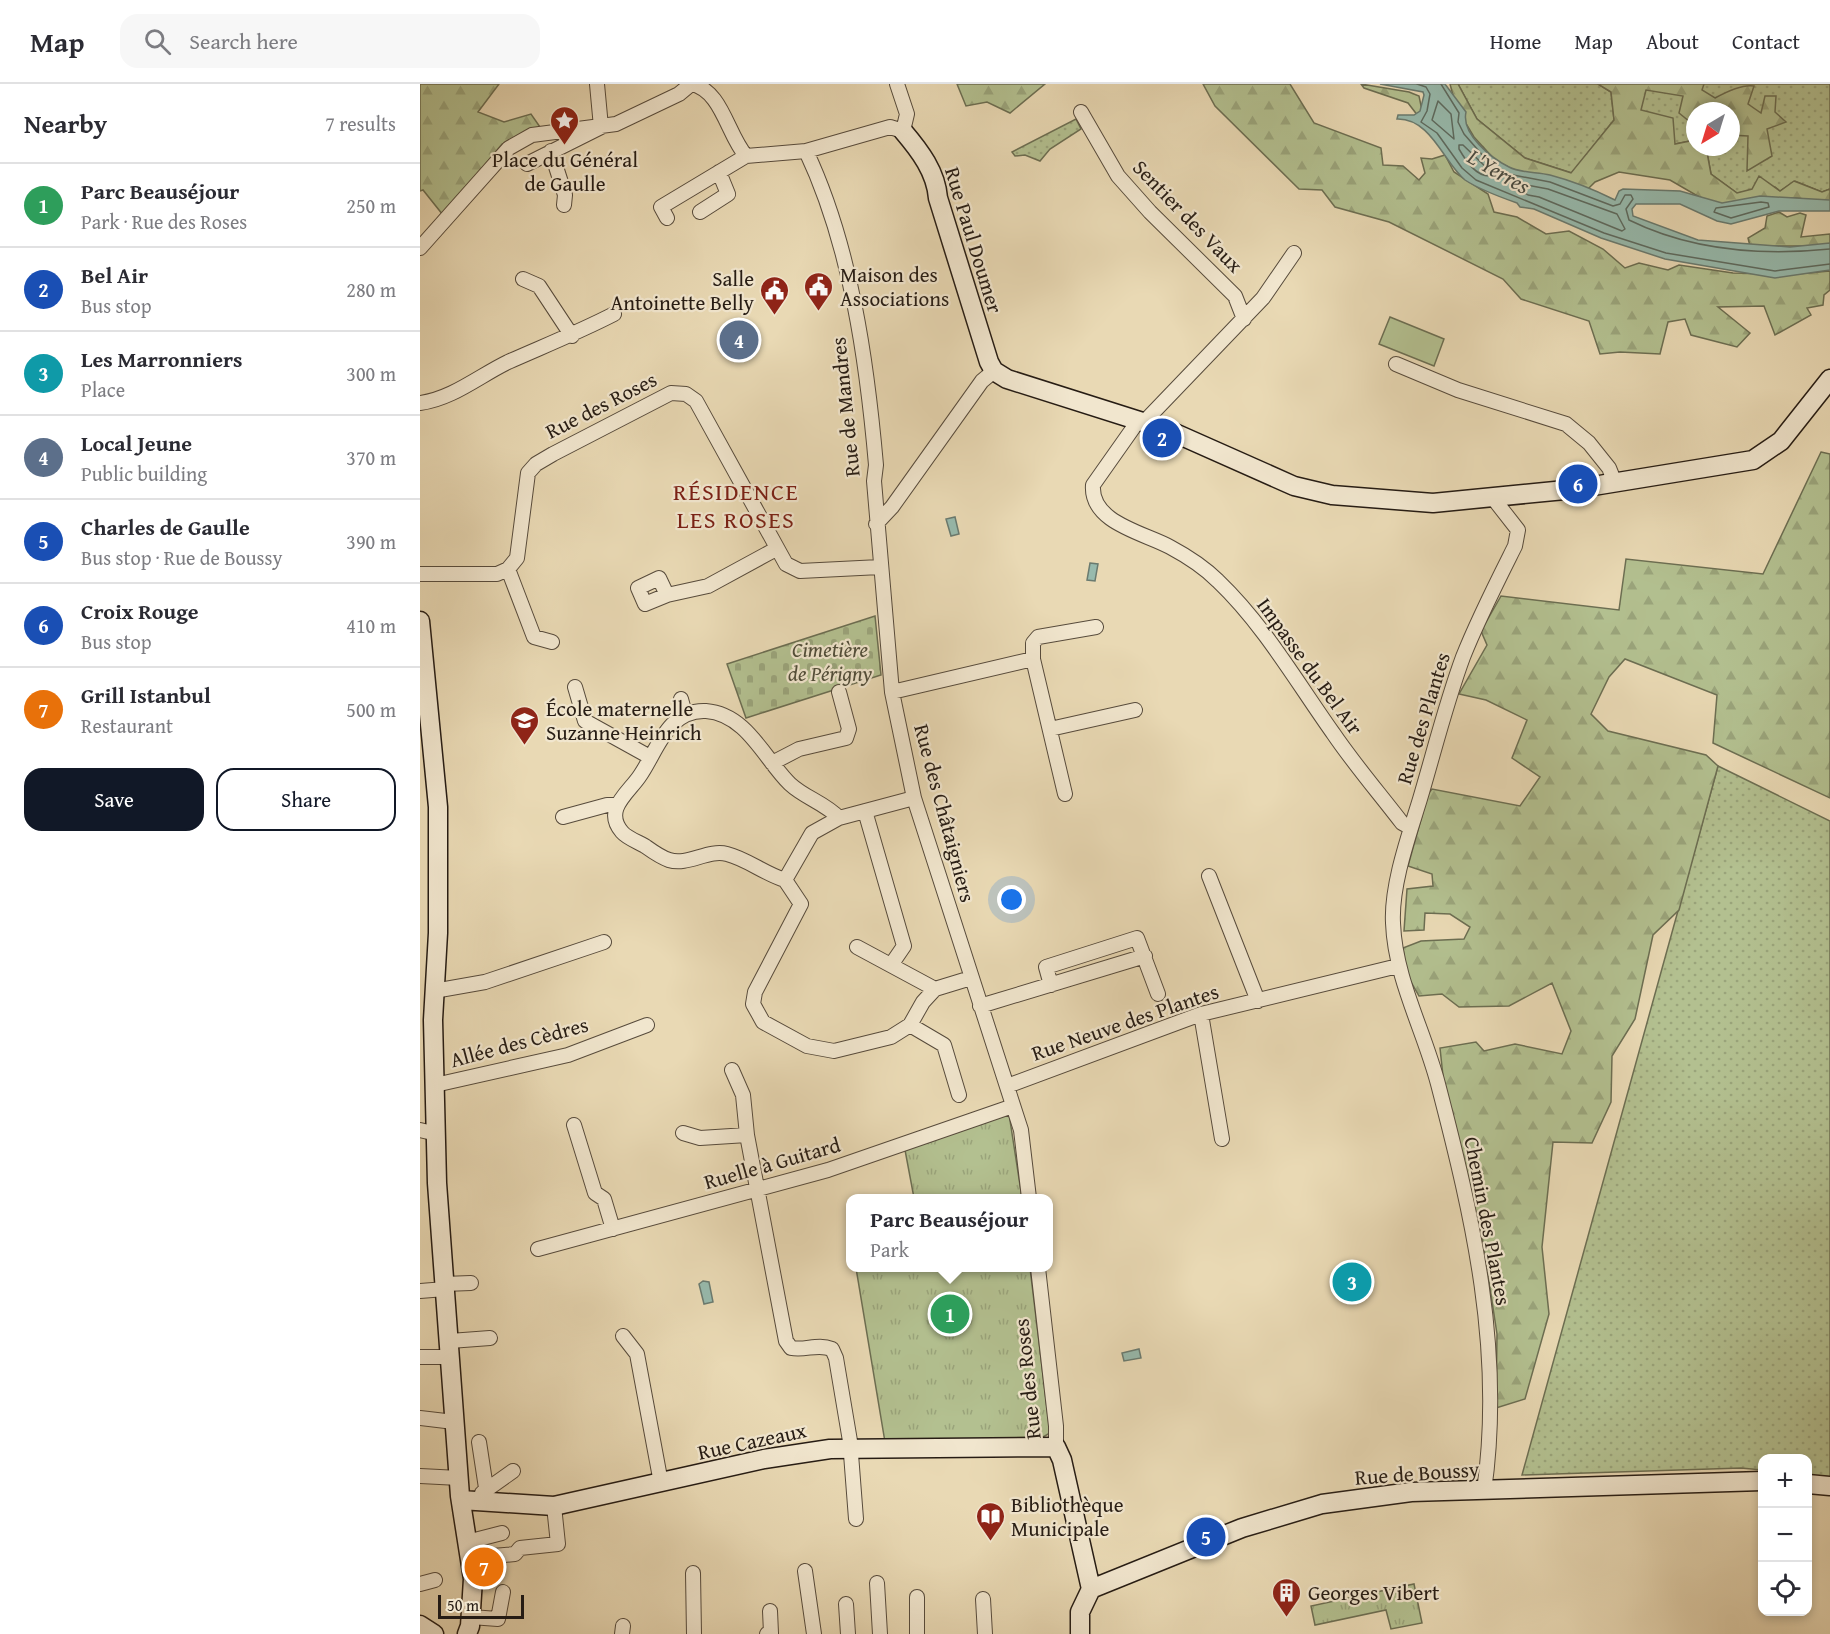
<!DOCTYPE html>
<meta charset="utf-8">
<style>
:root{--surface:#fff;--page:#f7f7f7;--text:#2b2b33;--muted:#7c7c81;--line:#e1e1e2;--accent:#111827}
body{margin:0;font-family:"Gentium Book Plus",serif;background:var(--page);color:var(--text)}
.controls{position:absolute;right:18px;bottom:18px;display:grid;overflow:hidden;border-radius:12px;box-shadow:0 3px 9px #0003}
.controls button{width:54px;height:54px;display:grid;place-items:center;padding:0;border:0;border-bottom:2px solid var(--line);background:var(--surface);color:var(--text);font:30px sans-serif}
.compass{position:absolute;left:1266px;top:18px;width:54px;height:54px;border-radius:50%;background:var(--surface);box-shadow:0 3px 9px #0003;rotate:218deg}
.scale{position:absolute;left:18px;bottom:15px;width:86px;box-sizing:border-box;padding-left:6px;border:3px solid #261c14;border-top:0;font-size:16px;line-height:21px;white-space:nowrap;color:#261c14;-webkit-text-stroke:4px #f1e6ce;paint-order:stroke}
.you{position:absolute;left:592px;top:816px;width:21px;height:21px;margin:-15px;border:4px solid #fff;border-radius:50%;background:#1a73e8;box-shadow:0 0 0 9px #1a73e833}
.badge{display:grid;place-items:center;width:39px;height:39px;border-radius:50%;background:var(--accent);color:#fff;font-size:20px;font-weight:700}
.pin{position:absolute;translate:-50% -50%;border:3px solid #fff;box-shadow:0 2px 6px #0006}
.popup{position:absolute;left:426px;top:1110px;width:207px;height:78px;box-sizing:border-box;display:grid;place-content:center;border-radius:12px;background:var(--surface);filter:drop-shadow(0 2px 4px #0005);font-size:20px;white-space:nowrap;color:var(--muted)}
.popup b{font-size:22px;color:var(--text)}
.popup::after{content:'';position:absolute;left:50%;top:100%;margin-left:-12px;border:12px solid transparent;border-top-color:var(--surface)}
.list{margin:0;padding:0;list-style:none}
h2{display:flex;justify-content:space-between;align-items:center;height:78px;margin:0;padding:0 24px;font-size:26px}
h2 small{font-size:20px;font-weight:400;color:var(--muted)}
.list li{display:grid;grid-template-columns:39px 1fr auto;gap:18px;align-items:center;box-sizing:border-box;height:84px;padding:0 24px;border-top:2px solid var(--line)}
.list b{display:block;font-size:22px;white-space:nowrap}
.list p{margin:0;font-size:20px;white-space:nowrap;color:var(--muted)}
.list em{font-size:20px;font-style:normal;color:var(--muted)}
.actions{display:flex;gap:12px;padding:18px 24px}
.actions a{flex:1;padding:14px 0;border:2px solid var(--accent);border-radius:18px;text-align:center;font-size:21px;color:var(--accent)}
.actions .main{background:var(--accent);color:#fff}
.icon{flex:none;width:33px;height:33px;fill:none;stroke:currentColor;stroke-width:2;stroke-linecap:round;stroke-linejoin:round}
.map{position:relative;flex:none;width:1410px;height:1550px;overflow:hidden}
header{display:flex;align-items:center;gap:36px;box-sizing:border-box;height:84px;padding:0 30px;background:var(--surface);border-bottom:2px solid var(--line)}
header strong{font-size:28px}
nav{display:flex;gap:33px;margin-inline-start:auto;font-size:21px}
.search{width:420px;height:54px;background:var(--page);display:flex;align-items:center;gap:15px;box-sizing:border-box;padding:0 21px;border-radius:18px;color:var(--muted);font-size:22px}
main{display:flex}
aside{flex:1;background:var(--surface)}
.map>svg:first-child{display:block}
.grass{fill:url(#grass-dots);stroke:#6c6e52;stroke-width:1.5}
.forest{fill:url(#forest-firs);stroke:#6c6e52;stroke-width:1.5}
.cemetery{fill:url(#cemetery-stones);stroke:#6c6e52;stroke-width:1.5}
.park{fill:url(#park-tufts);stroke:#6c6e52;stroke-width:1.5}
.garden{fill:#b3c090;stroke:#6c6e52;stroke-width:1.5}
.water{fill:#97baad;stroke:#6a7b70;stroke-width:1.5}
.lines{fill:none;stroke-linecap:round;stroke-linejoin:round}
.shore{stroke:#5e6b60;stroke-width:1.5}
.street-casing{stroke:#574b3c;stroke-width:16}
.secondary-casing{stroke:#261c14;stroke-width:21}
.street{stroke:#f1e6ce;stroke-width:14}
.secondary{stroke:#f1e6ce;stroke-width:18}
.labels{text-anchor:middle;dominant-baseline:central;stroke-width:4.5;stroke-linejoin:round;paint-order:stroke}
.poi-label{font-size:21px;fill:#261c14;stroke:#f1e6ce;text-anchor:start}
.street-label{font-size:21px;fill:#261c14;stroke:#f1e6ce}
.park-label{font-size:21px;font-style:italic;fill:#504d39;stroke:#f1e6ce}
.water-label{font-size:22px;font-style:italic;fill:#484b42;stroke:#f1e6ce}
.quarter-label{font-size:24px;letter-spacing:1.5px;fill:#7a1f14;stroke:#f1e6ce}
</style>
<header>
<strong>Map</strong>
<div class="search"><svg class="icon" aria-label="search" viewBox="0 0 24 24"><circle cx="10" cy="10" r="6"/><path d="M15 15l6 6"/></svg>Search here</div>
<nav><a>Home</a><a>Map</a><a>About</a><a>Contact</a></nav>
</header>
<main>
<aside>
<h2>Nearby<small>7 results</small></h2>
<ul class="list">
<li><span class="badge" style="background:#2e9e5b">1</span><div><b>Parc Beauséjour</b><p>Park · Rue des Roses</p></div><em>250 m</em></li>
<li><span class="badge" style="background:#1a4fb4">2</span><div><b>Bel Air</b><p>Bus stop</p></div><em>280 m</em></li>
<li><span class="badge" style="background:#0f9aa8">3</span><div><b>Les Marronniers</b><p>Place</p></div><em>300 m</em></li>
<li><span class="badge" style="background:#5c6f8a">4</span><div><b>Local Jeune</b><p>Public building</p></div><em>370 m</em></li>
<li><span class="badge" style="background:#1a4fb4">5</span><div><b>Charles de Gaulle</b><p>Bus stop · Rue de Boussy</p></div><em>390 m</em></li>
<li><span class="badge" style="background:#1a4fb4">6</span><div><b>Croix Rouge</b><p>Bus stop</p></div><em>410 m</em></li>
<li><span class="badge" style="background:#e8710a">7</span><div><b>Grill Istanbul</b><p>Restaurant</p></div><em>500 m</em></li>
</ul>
<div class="actions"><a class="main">Save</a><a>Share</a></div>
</aside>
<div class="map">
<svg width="1410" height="1550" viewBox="0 0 1410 1550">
<defs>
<pattern id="grass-dots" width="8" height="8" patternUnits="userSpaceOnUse" patternTransform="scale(1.5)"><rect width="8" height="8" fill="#b3c090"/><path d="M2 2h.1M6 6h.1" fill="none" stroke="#9aa47b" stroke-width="1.8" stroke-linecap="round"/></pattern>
<pattern id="forest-firs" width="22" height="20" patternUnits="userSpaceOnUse" patternTransform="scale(1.5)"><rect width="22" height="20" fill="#b3c090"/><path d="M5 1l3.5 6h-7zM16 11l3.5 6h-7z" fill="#9aa47b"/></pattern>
<pattern id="cemetery-stones" width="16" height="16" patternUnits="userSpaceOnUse" patternTransform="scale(1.5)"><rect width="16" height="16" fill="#b3c090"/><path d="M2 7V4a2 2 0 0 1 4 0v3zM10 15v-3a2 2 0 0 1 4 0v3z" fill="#9aa47b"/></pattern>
<pattern id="park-tufts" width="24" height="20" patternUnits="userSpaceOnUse" patternTransform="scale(1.5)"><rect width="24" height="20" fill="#b3c090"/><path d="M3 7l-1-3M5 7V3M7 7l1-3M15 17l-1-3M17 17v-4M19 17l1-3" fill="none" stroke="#9aa47b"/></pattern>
</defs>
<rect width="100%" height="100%" fill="#e9d9b4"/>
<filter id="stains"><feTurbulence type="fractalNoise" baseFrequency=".00333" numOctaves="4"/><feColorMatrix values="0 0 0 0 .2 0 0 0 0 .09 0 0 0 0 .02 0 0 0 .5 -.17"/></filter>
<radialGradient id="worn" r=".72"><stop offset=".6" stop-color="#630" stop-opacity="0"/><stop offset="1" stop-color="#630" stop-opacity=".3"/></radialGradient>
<!-- grass -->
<path class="grass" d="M1038,0H1178L1191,8L1194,36L1152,89L1105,74L1057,35Z
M1227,0H1410V105L1402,108L1375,97L1360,107L1355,103L1317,109L1291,90L1286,63H1311V27H1275V56L1255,60L1220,26Z
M656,35L661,45L630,65L620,77L605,71L595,72L592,68Z
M1298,682L1410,737V1394L1388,1392V1374H1342V1386L1321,1384L1102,1391Z"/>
<!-- forest -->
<path class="forest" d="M0,0H79L58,28L84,38L111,30L120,43L82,60L23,131L3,106L0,107Z
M537,0H625L590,29L567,18L546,22Z
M783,0H870L894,39L961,64L963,81L983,82L999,96L1005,89L1001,74L1012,75L1025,71L1034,88L1068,110L1074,128L1097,133L1126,150L1149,147L1183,165L1205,184L1219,179L1248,186L1259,181L1313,189L1376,190L1410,187V206L1404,211L1403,221L1387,224L1391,231L1355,251L1344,222L1298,223L1330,249L1317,263L1271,251L1265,235L1248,238L1240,270L1200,268L1180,270L1169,237L1101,215L1083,195L969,138L915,123L902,106L879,105L795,22Z
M941,0L989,8L999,12L1005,41L988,19L944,4Z
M1030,0H1038L1057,35L1105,74L1151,89L1194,36L1191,8L1178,0H1284L1282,6L1295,14C1306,8 1322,0 1334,2L1328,20L1341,29L1345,12H1356L1355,28L1366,38L1347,45L1352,72L1327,87L1328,52L1311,51V27H1275V42L1259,29L1263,12L1226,6L1221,26L1253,34L1255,60L1275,56V63H1286L1291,90L1317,109L1332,105L1339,92L1360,107L1374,97L1402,108L1410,105V118L1376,114L1353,115L1313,124L1281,114L1250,96L1199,88L1175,98L1168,105L1092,85L1076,77L1054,53L1036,23Z
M1359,128L1367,133L1380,129L1386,131L1381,153L1410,150V162H1330L1328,154L1345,144L1347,132Z
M1401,368L1410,370V714L1293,659L1297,611L1205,575L1189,593L1171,630L1188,647L1286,671L1298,682L1259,826L1233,851L1215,935L1192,972L1191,1018L1172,1059L1133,1058L1122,1163L1129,1230L1105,1315L1076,1324L1077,1250L1062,1152L1026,1020L1020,964L1056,958L1064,967L1095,960L1142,970L1151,947L1132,899L1089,922L1039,923L1022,910L999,912L986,889L983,864L1001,857L1044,855L1050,843L1030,830L1005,829L1004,846L984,847L987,805L1013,802L1012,790L988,782L1008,710L1012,705L1100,722L1120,693L1092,674L1107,636L1066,616L1039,610L1067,561L1061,547L1081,512L1199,526L1206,475L1343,490Z"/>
<!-- cemetery -->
<path class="cemetery" d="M455,532L461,591L326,634L307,580Z"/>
<!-- park -->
<path class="park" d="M589,1030L602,1114H494L485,1066Z
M436,1184H610L630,1349L623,1353L465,1358Z
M994,1500L1002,1539L971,1545L966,1526L895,1541L891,1522Z"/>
<!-- garden -->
<path class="garden" d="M970,233L1024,255L1014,282L959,260Z"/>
<!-- water -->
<path class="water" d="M960,0H1025L1046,28C1041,50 1071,74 1089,83C1100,89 1117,88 1130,91C1153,97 1175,106 1195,116L1199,107L1203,105L1260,107L1302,119L1340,112L1410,116V127H1359L1311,140L1297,137L1260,120H1216L1212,125L1213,132L1278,156L1370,163L1410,159V186L1355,194L1245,175L1181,154L1114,125L1100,123L1097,119C1080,113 1060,106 1045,96C1024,79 1011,34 977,35L978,31H994L1000,27L1004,11L1003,8Z
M535,433L539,450L531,452L526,435Z
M670,479L678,480L675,497L667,496Z
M283,1197L289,1198L293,1218L284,1220L279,1200Z
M719,1265L721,1274L704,1277L702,1269Z"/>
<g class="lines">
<!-- shore -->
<path class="shore" d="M997,0L1006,3L1010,10L1007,27L1001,38L1017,49L1042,84L1056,96L1184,149L1246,169L1355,187L1410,180
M1021,0L1039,29L1038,38L1044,50L1065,74L1088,90L1130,98L1193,122L1200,120L1205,111H1211L1213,115L1206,125L1209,136C1272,167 1341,172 1410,165
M1018,17L1031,30L1034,55L1012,36Z
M1039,61H1043L1071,88V92C1056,93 1046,77 1039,65Z
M1101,100L1128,105L1197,130L1205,145L1202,147L1119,113L1108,111L1099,105Z
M1341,118L1348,119L1349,123L1311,134L1294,128L1296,124Z"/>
<defs>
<path id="street" d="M271,0C302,6 307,50 326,72L386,67L470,43L483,47L487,30L477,0
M661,28L698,92L730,128L815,212L824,235
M131,67L145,111L144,121
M386,67C431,162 447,278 456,381L454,397L472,608L494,714L601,1046L609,1114
M107,80L181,43L177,0
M280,128L308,110L299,88
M247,134L241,123L326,72
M0,164L89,64L112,51L196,40L259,10L271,0
M874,169L843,214L725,337L716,340L673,401C670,439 725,449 750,463C765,471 785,484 798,497C844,541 876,597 913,649C934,680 959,709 982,739L991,744
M103,195L119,202L152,252
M976,280L1038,306L1146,340L1169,359L1189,384L1195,399
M0,319C32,315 59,292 88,278C124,262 159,248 194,230
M456,440L472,423L562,297L574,287
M88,485L114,553L132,558
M0,490H77L88,485L97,474L108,389L116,380L133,370L251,309L266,310L276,317L366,480L380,487L460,483
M247,511L225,520L218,504L239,494L247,511L288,502L356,465
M613,575V559L618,553L676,543
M155,603L165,637L230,673
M472,608L613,575L645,710
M261,615L265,630
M630,645L715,626
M352,679L379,665L426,654L429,645L419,608
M445,727L484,862L471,881
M143,733L187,721H197
M789,792L838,917
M365,796C345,790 327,775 307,770C288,765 268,782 249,776C240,773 232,767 225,762C218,758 207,754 202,748C183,726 208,709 219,693C237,668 247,625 286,627C327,630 345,676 370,700C385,714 405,719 419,734
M365,796L381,820L335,908L333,920L343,938L387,962L414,967L471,953L490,941L503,918L515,905L551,894
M365,796L392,749L419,734L494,714
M437,863L515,905
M631,901L626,883L717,854L738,910
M14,907L65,898L184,858
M560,922L725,872
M781,930L802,1055
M490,941L524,961L539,1011
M312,986L323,1011L327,1051L366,1257L371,1264C386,1267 397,1259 412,1265L416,1274L430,1357L436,1435
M15,1001L148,971L227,941
M587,1002L781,930L978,882
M154,1041L175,1109L184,1115L193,1145
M0,1046L17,1050
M263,1049L280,1054L327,1051
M118,1165L408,1086L593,1022
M618,1184L636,1342V1363
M24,1200L51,1199
M0,1207L25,1205
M203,1252L217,1270L241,1399
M30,1257L70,1254
M0,1273H31
M0,1334L34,1338
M59,1358L66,1404
M0,1392L39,1394
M1064,1407C1084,1268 1053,1134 1018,1000C1004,946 975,895 973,839C971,801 989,751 1000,715C1014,668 1026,619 1043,573C1058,535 1077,498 1095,462L1098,446L1073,414
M62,1409L93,1387
M47,1458L82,1449
M49,1474L95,1470L100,1464L138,1460L134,1422
M385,1487L394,1550
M273,1489L274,1550
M457,1499L460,1550
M0,1500L15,1496
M563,1515L565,1550
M426,1520L428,1550
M51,1533L78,1535L83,1508
M202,1550L203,1542
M347,1550L351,1549L350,1527
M497,1550V1513"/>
<path id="secondary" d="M483,47C500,67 516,88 518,114L569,278L574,287L587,295L748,346L874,402L912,411L1013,419L1155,405L1333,376L1361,357L1410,295
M0,537L18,723V849L13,936L17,1099L40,1412L53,1495L50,1542L47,1550
M1388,1400L1410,1402
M41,1416L134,1422L344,1375L410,1365L636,1363L642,1376L671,1505
M671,1505L822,1444L902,1420L991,1408L1342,1397
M0,1541L14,1550
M660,1550V1528L671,1505"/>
</defs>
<!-- street casing -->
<use href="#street" class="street-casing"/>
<!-- secondary casing -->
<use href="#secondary" class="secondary-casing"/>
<!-- street -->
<use href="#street" class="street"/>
<!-- secondary -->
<use href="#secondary" class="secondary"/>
</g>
<!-- icons -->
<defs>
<symbol id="sight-pin" viewBox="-11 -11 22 30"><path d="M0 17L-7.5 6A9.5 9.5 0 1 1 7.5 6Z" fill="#8f2418" stroke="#f1e6ce"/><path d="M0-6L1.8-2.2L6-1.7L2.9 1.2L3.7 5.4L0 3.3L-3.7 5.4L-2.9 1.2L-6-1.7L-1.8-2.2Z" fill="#fff"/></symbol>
<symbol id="civic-pin" viewBox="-11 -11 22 30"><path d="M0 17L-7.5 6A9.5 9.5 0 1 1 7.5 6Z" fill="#8f2418" stroke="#f1e6ce"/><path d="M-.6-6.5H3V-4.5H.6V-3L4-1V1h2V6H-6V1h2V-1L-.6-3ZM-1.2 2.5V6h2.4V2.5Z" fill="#fff"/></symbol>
<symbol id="school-pin" viewBox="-11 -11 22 30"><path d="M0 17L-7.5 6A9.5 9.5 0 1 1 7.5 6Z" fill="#8f2418" stroke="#f1e6ce"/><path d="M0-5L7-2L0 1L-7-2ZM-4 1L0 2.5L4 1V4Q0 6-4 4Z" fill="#fff"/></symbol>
<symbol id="library-pin" viewBox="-11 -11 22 30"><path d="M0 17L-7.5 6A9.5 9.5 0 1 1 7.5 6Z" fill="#8f2418" stroke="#f1e6ce"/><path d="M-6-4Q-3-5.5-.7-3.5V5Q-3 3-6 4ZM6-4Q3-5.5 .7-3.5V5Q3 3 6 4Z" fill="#fff"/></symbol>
<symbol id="building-pin" viewBox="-11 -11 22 30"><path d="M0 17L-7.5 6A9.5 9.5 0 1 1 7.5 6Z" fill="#8f2418" stroke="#f1e6ce"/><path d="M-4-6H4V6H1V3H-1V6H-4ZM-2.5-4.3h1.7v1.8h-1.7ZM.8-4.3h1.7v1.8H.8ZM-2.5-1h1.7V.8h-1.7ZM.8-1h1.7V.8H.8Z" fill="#fff"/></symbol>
</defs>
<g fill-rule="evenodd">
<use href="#sight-pin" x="128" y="20" width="33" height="45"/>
<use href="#civic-pin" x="382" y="186" width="33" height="45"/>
<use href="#civic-pin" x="338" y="190" width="33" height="45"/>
<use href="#school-pin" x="88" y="620" width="33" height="45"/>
<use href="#library-pin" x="554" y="1416" width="33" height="45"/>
<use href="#building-pin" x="850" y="1492" width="33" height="45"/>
</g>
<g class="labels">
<!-- poi labels -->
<g class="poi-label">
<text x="145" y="75" text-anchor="middle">Place du Général<tspan x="145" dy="24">de Gaulle</tspan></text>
<text x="420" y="190">Maison des<tspan x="420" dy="24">Associations</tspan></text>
<text x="334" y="194" text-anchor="end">Salle<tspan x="334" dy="24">Antoinette Belly</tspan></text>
<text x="126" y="624">École maternelle<tspan x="126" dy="24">Suzanne Heinrich</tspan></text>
<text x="591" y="1420">Bibliothèque<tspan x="591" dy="24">Municipale</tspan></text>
<text x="888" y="1508">Georges Vibert</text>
</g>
<!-- street labels -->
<g class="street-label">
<text transform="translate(768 132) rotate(46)">Sentier des Vaux</text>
<text transform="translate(554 156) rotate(73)">Rue Paul Doumer</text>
<text transform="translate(181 321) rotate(-27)">Rue des Roses</text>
<text transform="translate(425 323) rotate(-96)">Rue de Mandres</text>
<text transform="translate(890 582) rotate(54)">Impasse du Bel Air</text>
<text transform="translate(1003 634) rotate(-73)">Rue des Plantes</text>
<text transform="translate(525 729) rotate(75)">Rue des Châtaigniers</text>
<text transform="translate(705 938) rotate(-19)">Rue Neuve des Plantes</text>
<text transform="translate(99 958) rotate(-15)">Allée des Cèdres</text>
<text transform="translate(352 1079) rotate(-16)">Ruelle à Guitard</text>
<text transform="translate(1068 1137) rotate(79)">Chemin des Plantes</text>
<text transform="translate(607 1295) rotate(-96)">Rue des Roses</text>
<text transform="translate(332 1357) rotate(-12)">Rue Cazeaux</text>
<text transform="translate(997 1389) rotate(-4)">Rue de Boussy</text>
</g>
<!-- park labels -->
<g class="park-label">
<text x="410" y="565">Cimetière<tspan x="410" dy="24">de Périgny</tspan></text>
</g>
<!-- water labels -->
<g class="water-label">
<text transform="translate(1079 87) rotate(30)">L'Yerres</text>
</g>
<!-- quarter labels -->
<g class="quarter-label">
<text x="316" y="407">RÉSIDENCE<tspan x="316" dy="28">LES ROSES</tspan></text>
</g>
</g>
<rect width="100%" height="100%" filter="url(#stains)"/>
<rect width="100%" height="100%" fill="url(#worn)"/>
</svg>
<div class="controls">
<button>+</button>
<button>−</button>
<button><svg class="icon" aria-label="locate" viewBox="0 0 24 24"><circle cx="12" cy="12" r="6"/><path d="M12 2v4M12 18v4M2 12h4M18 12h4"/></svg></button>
</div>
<svg class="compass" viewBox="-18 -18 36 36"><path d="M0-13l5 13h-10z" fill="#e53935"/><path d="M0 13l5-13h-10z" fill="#7c7c81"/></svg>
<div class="scale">50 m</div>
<div class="you"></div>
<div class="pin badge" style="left:530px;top:1230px;background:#2e9e5b">1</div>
<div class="popup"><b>Parc Beauséjour</b>Park</div>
<div class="pin badge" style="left:742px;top:354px;background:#1a4fb4">2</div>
<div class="pin badge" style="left:932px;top:1198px;background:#0f9aa8">3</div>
<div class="pin badge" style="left:319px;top:256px;background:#5c6f8a">4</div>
<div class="pin badge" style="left:786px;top:1453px;background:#1a4fb4">5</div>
<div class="pin badge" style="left:1158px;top:400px;background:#1a4fb4">6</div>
<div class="pin badge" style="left:64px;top:1483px;background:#e8710a">7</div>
</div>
</main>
